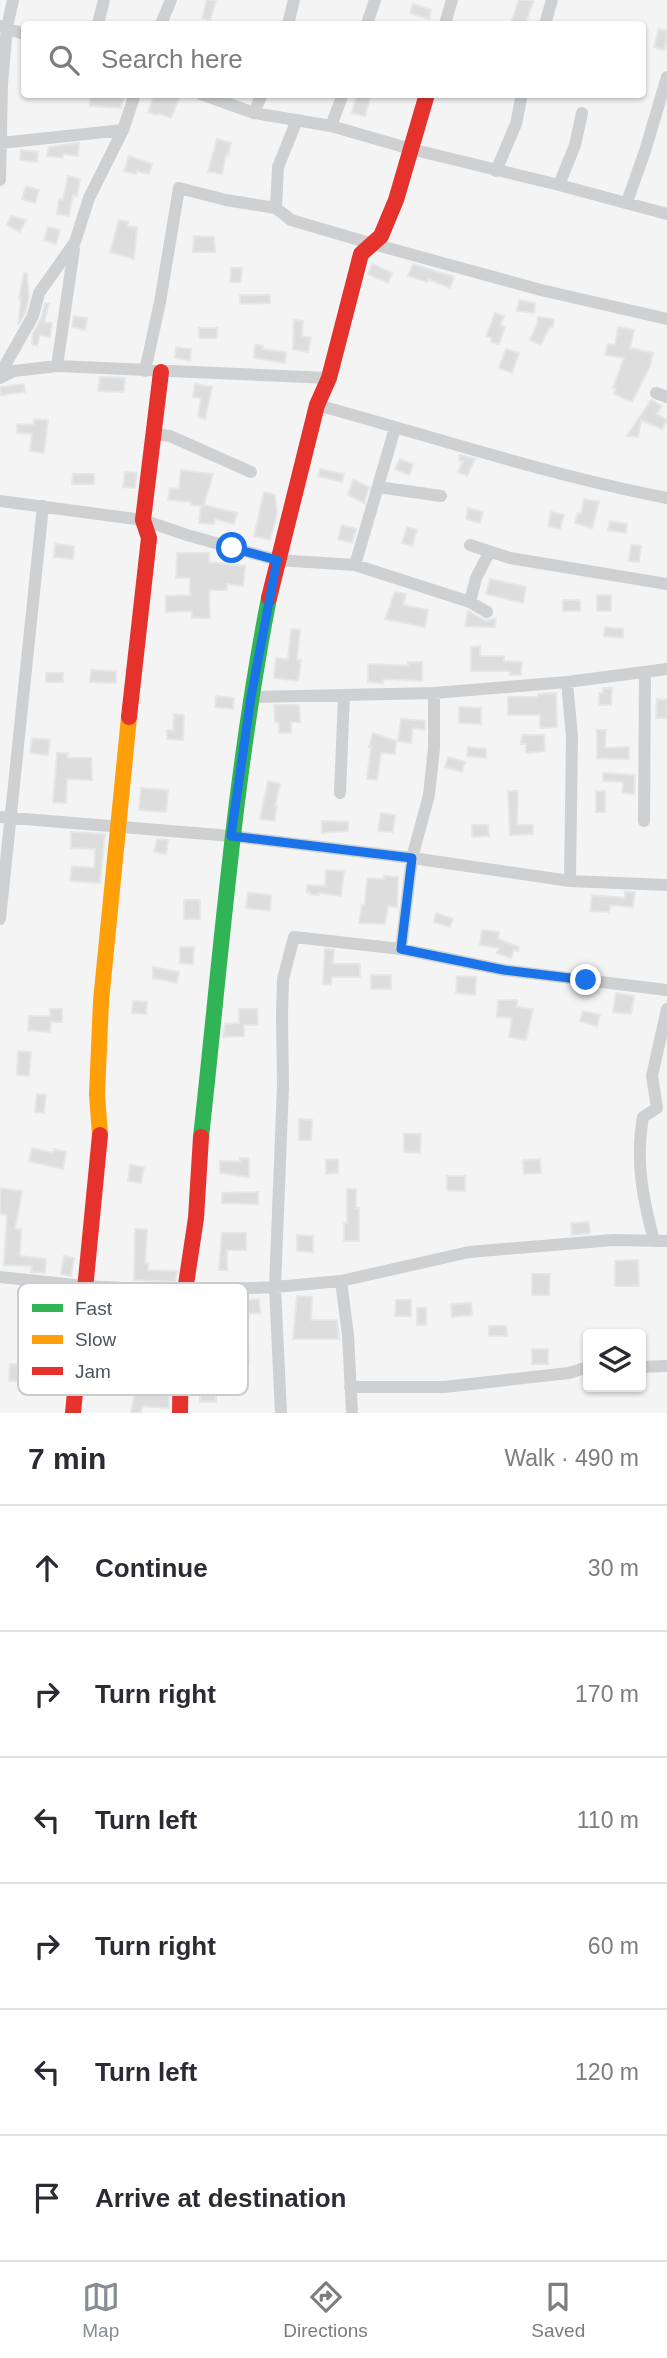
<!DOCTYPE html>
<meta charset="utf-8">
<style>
:root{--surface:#fff;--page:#f7f7f7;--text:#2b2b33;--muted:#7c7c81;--line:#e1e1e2;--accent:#868d94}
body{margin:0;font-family:Helvetica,sans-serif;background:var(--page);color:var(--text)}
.controls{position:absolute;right:21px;bottom:21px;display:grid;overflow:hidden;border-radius:7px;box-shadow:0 2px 5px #0004}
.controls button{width:63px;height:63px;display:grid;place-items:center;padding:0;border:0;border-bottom:2px solid var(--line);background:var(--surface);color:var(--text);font:35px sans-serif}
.stop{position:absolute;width:21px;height:21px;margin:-16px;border:5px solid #1a73e8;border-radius:50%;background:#fff}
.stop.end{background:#1a73e8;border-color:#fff;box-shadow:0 2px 7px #0008}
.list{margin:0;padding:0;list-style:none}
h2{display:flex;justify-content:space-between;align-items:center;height:91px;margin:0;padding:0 28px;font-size:30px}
h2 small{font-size:23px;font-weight:400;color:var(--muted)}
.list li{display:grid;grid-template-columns:46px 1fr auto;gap:21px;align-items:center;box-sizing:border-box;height:126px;padding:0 28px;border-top:2px solid var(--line)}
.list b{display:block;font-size:26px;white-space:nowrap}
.list em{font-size:23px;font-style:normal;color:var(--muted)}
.icon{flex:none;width:38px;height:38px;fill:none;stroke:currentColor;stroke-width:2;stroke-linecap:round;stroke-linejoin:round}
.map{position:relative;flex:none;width:667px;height:1413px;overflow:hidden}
.search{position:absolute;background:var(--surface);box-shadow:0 2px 5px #0004;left:21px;right:21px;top:21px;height:77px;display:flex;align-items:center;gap:18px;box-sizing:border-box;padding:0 24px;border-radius:7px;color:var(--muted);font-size:26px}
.sheet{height:847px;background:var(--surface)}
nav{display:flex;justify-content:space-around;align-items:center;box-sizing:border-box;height:98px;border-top:2px solid var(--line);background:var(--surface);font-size:19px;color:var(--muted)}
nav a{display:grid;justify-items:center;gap:4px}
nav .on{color:var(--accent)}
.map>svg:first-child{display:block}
.building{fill:#ddddde;stroke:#e5e6e7;stroke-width:2}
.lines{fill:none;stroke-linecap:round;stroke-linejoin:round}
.street{stroke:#ced0d2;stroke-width:12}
.fast{stroke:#30b455;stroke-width:16}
.slow{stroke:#ff9f0a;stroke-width:16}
.jam{stroke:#e5322d;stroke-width:16}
.route{stroke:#1a73e8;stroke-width:9}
.key{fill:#fff;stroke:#c9ccd0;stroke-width:2}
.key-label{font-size:19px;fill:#4a5661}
</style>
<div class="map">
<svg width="667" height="1413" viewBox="0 0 667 1413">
<rect width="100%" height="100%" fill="#f4f4f4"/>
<!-- building -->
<path class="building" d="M207,0H216L210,20L202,18Z
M519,0H534L525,24L511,22Z
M413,4L431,10L429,19L410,13Z
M659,29L667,31L665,50L654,47Z
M90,94H124V98L121,108L90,106Z
M154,94H171L179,98L171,118L158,113L157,115L148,112Z
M357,94H371L365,116L352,113Z
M217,139L231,143L228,155L226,154L222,174L208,172Z
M79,143L78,156L63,154L62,158L47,156L49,147Z
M21,150L38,152L37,162L20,160Z
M129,156L152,164L149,174L137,171L136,174L124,171Z
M68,176L80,179L77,196L73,195L69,216L57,214L59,199L63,200Z
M26,186L39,190L35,203L22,199Z
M11,216L26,220L20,232L7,225Z
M119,220L128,222L127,226L137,227L134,259L110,252Z
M48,227L60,230L56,244L44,240Z
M194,236L214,237L215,252H193Z
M372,264L392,273L388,283L368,274Z
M413,264L454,277L450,288L428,279L427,282L408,276Z
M231,268H242L241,282H230Z
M24,273L27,274L29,298L25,313L18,325L21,299H19Z
M240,295H270V303L240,304Z
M519,300L535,303L534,313L517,311Z
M45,303L49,304L44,322L52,323L50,337L40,335L37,346L32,344L33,333L41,319Z
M495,313L504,316L500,325L505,327L499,344L491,342L492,338L486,336Z
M74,316L87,318L85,330L72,327Z
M538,317L554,319L553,327L550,326L541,345L530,340L537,325Z
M294,320L303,321L302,336L311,338L308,352L293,349Z
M618,327L634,330L630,348L653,353L650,366L632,402L614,394L616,389L613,388L624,358L605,355L608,344L615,345Z
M199,328H217V338H199Z
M255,345L263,346V349L286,352L285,363L254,358Z
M176,347L191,349L190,360L175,358Z
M506,349L519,353L512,373L499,368Z
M100,377L125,378L124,392L98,391Z
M24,384L25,392L1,395L0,387Z
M195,384L212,387L205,419L198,417L201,398L193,397Z
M651,400L662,406L656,414L667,420L662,429L641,420L638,437L627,436Z
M34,419L48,420L44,453L30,451L32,434L17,433V424L34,425Z
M460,455L475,459L467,476L458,472L463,461L459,460Z
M400,459L413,464L409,475L395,469Z
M320,469L344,474L342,482L318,476Z
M181,470L213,474L204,505L237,513L234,524L215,519L214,524L199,523L201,506L191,505V502L168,500L170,488L179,489Z
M125,472L137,473L135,488L123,487Z
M73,474H94V484H72Z
M353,480L369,487L364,503L348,495Z
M264,492L275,495L277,514L270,540L254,536Z
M584,499L599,502L592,528L575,523L578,513L581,514Z
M468,508L483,512L480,523L466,519Z
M551,512L564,515L560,529L548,526Z
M610,521L627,524L626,533L608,530Z
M342,525L356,529L352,543L338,539Z
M407,527L417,530L412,546L402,543Z
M55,544L74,546L73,559L54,557Z
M631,545L641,546L639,562L629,561Z
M177,553H209V562L245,566L243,586L227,584V590H209L210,618H192V611L166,612V596L190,595V578H176Z
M490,579L526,587L523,603L486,594Z
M395,592L406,594L403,605L428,610L425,627L385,619Z
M597,595H611V611H597Z
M563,600H580V611H563Z
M468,611L486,621L496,618L495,627L465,626Z
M605,627L623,629V638L604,636Z
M291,629L300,630L297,660H301L298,681L274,678L276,658L288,659Z
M480,646V656H504V661L522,662L521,675H510V671H471V647Z
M408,662H422V681L384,679L383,683L368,682V664L408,666Z
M91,670L116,671V683L90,682Z
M46,673H63V682H46Z
M603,688H612L611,705H599V693H603Z
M556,693L557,727L540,728V715H508V697H538V694Z
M216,696L234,698L233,709L215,707Z
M657,699L667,700V718H656Z
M274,705H299L300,722H291V733H279V722H275Z
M459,707L481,708V724L459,723Z
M174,714L184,715L183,740L167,739V730H173Z
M401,719L425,721V730L413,728L411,743L398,741Z
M597,730H606L605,748L629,747V759L597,758Z
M373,733L396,741L395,754L381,753L377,780L367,779L371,747H369Z
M522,735H544L545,751L526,753V744H521Z
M32,738L50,740L48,755L30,753Z
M468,747L486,749V758L467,756Z
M57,753H68L67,758H91L92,780L67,779L66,803L53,802Z
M448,757L465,762L462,772L445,767Z
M603,773L635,775L634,794L622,793L623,782L603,781Z
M268,781L280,784L275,806H277L274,821L260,819Z
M141,788L168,790L166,812L139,810Z
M508,791H518L517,825H533V834L510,835Z
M596,791H605V812H596Z
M381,813L395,815L393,832L378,831Z
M322,821L348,822V831L322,833Z
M472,825H488L489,836L472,837Z
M71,832L105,834L100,883L70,881L72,866L94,868L95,849L71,848Z
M157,839L168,840L166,854L154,852Z
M326,870L344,871L341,896L319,893V895H310V892H307V885L325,886Z
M384,876L398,877L397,907L388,906L385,924L359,923L362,905H365L367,878L384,879Z
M625,892H635L633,907L610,905L609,912L590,911L592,895L625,898Z
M248,893L271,895L270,911L246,908Z
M184,900H200V919H184Z
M436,913L453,919L450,927L434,922Z
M482,930L499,932L498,939L519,947L518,951L514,950L511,958L497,953L499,948L480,945Z
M180,947H194L193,964L180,963Z
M325,949L334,950L333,964H360V977H332L331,985L323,984Z
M153,967L179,972L177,983L153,978Z
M371,975H391V989H371Z
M457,976L476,977L475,995L456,993Z
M616,993L634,996L631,1014L613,1012Z
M498,1000H517V1007L533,1009L526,1040L509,1037L512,1018L497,1017Z
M133,1001L147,1002L146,1014L132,1013Z
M50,1009H62V1022H51L50,1032L28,1030L29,1016H50Z
M239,1009H257L258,1025H244V1036L223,1037L225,1024L239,1023Z
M583,1011L600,1015L597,1026L580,1021Z
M18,1051L31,1052L29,1076L17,1075Z
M37,1094L46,1095L44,1113L35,1112Z
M299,1119L312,1120L311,1140H299Z
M404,1134H421L420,1153L404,1152Z
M32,1148L53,1153L54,1149L66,1152L63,1169L29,1161Z
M240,1158H249V1177L220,1173V1161L240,1162Z
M338,1159V1173L326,1174V1160Z
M540,1159L541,1173L524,1174L523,1160Z
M130,1165L144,1167L141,1183L128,1181Z
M447,1176H465V1191L447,1190Z
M0,1188L22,1191L15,1229H21L20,1256L46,1259L45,1273L31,1272L32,1266L4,1265L7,1215L0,1214Z
M347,1189H356V1208H359V1241H344V1223H347Z
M258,1192V1204L222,1203V1193Z
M589,1222L590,1233L572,1235L571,1223Z
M135,1229L147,1230L145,1263H148V1270L177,1271L175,1282L134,1280Z
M222,1233H246V1250H227V1270H219Z
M297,1235L313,1236V1252L297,1251Z
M64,1256L74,1258L71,1276L61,1274Z
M638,1260L639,1286H615V1261Z
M532,1274H550L549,1295H532Z
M297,1296L312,1297L311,1320H337L339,1339H293Z
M259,1299L260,1313L247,1314L246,1300Z
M396,1300H411V1316H395Z
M471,1303L472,1315L452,1317L451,1304Z
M417,1308H426V1325H417Z
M489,1326H506L507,1336H489Z
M213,1341L212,1389H216V1402H200V1364H192L193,1342Z
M236,1342H248L249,1361H237Z
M532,1349H548V1364H532Z
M10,1364L35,1365L34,1382L9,1381Z
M136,1384L145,1386L144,1392L169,1393V1408L142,1406L141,1413H131Z"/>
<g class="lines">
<!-- street -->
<path class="street" d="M98,24L104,0
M161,24L171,0
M288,24L294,0
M367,24L375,0
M445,24L452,0
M545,24L552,0
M0,26L24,34
M201,94L254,113L331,126L411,149L559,185L667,214
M254,113L262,94
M331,126L343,94
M1,143L123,130
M496,171L516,124L522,94
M0,180L2,84L7,27L13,0
M559,185L575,145L582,113
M627,202L645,151L667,77
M276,208L278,167L297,120
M57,366L74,249
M145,371L160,302L179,188L226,200L276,208L291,220L373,244L541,290L667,319
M0,374L33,316L39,293L75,242L89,198L123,130L135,94
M0,378L14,371L57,366L329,378
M656,393L667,397
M317,405C434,437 548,475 667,498
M155,434L170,436L251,472
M378,487L441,496
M0,501L143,520L187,535L277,560L355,565L470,602L487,612
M470,545L510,558L667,584
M355,565L395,428
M470,602L476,578L489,553
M567,682L572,737L570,881
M251,697L434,693L567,682L667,669
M340,793L344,695
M0,817L231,836L412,858L570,881L667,885
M644,821L645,673
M0,919L43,506
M401,949L412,858L429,795L434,748V693
M654,1241C643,1199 635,1160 643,1117L657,1108L652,1076L667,1009
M0,1277L84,1286L185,1291L275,1287L341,1281L469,1252L613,1240L667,1241
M341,1281L348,1335L352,1413
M641,1367L667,1366
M350,1387H444L569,1373L588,1367
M281,1413L275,1287L283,1086L282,1015L283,979L294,937L401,949L504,970L667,990"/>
<!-- fast -->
<path class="fast" d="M201,1137C221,957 234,776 269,598"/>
<!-- slow -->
<path class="slow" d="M100,1135L97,1094L101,1001L129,717"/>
<!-- jam -->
<path class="jam" d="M269,598L317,405L329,378L361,254L381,236L396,200L427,94
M129,717L149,538L143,520L161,372
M73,1413L100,1135
M180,1413L181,1344L185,1291L196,1218L201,1137"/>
</g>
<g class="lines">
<!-- route -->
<path class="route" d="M232,548L277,560L251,697L231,836L412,858L401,949L504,970L586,980"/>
</g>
<!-- legend -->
<rect x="18" y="1283" width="230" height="112" rx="10" class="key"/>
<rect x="32" y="1304" width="31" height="8" fill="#30b455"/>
<rect x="32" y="1335" width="31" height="9" fill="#ff9f0a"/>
<rect x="32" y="1367" width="31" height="8" fill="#e5322d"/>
<g class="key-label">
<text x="75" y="1315">Fast</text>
<text x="75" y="1346">Slow</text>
<text x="75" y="1378">Jam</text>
</g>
</svg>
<div class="controls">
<button><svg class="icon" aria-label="layers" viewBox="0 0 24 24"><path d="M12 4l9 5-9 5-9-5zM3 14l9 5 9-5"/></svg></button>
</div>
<div class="stop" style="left:232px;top:548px"></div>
<div class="stop end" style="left:586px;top:980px"></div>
<div class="search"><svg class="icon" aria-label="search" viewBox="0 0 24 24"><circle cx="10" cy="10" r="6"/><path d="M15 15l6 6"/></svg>Search here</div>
</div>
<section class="sheet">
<h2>7 min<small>Walk · 490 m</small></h2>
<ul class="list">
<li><svg class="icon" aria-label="ahead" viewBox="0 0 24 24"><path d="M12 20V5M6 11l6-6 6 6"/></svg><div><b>Continue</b></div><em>30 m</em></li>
<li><svg class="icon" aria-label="right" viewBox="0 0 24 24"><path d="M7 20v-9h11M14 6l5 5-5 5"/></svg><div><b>Turn right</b></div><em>170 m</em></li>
<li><svg class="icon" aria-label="left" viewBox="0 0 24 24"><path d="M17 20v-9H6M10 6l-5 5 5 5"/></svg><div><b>Turn left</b></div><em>110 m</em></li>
<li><svg class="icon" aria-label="right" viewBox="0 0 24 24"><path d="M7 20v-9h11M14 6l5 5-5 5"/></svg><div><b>Turn right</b></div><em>60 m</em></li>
<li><svg class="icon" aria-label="left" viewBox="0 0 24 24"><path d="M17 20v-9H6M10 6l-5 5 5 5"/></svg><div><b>Turn left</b></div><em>120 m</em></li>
<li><svg class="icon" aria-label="arrive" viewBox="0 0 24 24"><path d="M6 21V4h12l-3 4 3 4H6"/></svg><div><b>Arrive at destination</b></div></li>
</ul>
</section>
<nav>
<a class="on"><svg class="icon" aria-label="map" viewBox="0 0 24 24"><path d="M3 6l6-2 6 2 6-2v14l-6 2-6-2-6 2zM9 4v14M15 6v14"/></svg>Map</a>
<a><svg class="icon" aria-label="directions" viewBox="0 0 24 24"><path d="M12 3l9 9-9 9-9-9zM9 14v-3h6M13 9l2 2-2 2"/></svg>Directions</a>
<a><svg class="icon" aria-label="saved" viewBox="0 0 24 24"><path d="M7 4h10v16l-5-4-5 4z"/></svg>Saved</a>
</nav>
